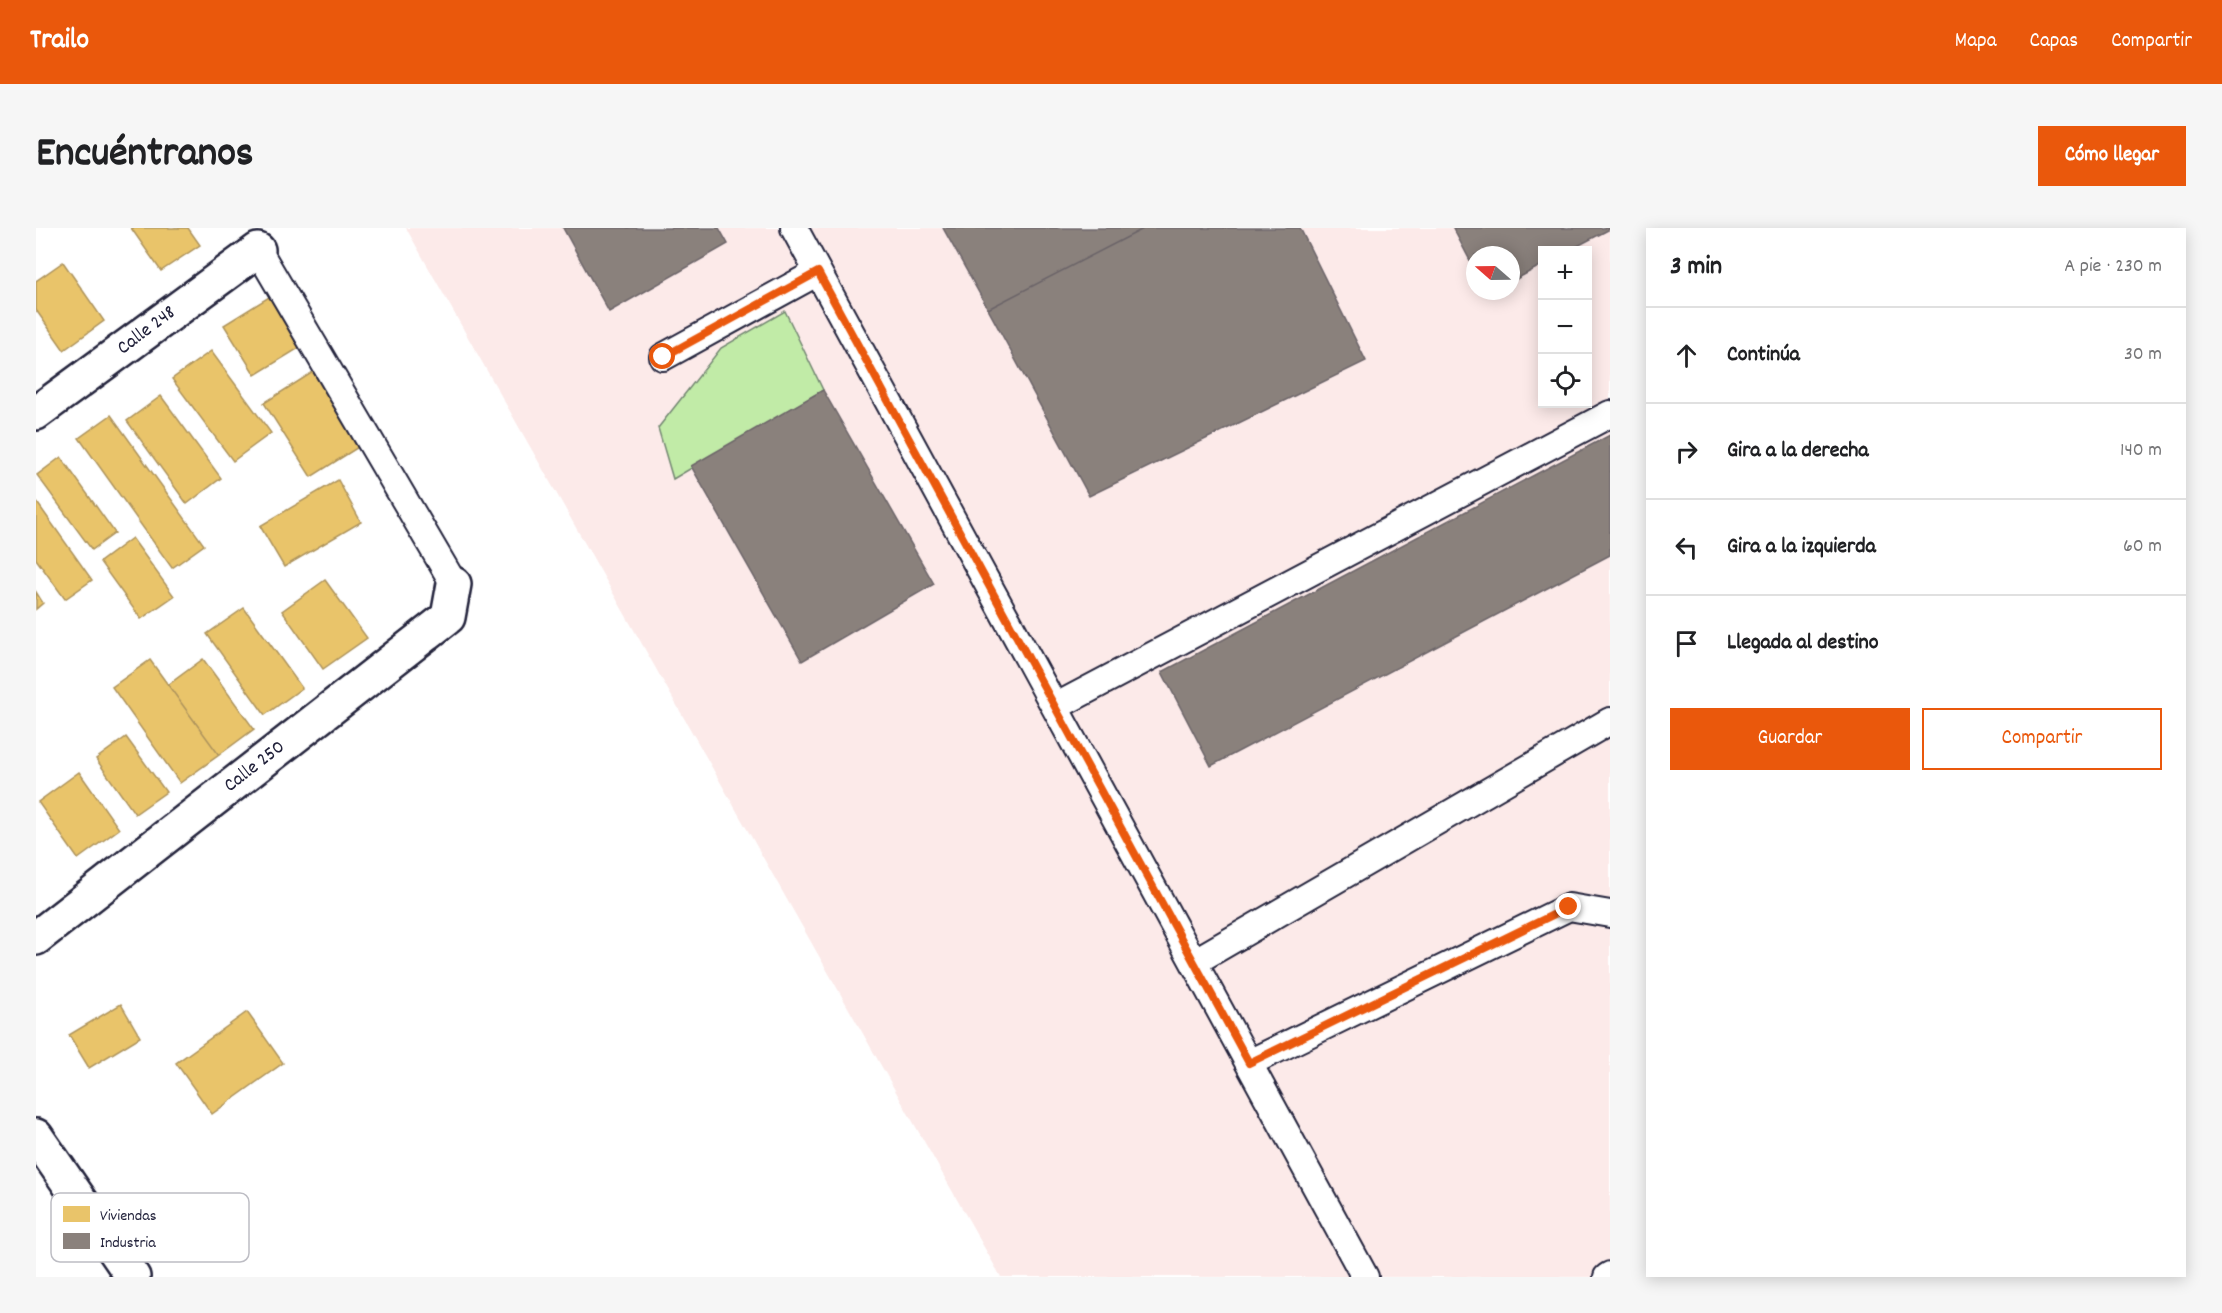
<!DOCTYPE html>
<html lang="es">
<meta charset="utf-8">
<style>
:root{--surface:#fff;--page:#f6f6f6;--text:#202124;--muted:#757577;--line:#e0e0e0;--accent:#ea580c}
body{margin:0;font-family:Dekko,sans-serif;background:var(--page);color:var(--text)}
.controls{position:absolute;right:18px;top:18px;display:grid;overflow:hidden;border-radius:0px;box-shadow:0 3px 15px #0003}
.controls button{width:54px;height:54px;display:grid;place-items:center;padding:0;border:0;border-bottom:2px solid var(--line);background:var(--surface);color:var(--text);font:30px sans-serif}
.compass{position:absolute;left:1430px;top:18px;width:54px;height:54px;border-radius:50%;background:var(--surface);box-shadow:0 3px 15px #0003;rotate:290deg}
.stop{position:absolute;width:18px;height:18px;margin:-14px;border:4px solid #ea580c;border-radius:50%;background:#fff}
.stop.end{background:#ea580c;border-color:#fff;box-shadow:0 2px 6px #0008}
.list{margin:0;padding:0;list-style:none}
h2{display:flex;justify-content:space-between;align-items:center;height:78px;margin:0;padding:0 24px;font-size:26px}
h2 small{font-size:20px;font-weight:400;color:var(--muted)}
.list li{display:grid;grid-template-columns:39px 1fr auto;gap:18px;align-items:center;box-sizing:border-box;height:96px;padding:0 24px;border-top:2px solid var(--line)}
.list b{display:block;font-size:22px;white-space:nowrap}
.list em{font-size:20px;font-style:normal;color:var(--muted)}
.actions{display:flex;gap:12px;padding:18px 24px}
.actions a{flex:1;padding:14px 0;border:2px solid var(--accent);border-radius:0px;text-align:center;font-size:21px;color:var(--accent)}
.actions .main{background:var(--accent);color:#fff}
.icon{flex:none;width:33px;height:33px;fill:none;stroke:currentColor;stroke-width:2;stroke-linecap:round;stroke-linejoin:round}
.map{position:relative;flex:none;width:1574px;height:1049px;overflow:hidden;border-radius:0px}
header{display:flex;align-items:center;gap:36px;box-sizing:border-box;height:84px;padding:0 30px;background:var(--accent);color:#fff}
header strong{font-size:28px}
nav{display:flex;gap:33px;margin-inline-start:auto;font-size:21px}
.intro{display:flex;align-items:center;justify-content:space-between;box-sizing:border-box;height:144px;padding:0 36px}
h1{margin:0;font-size:42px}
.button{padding:15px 27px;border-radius:0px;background:var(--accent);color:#fff;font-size:21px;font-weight:700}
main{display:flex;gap:36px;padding:0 36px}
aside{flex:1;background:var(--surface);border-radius:0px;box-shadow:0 3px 15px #0003}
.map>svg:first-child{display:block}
.built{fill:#fceae9;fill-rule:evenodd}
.green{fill:#c1eba7;stroke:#728671;stroke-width:1.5}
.homes{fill:#e9c46a;stroke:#ad935c;stroke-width:1.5}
.industry{fill:#8a817c;stroke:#6b6468;stroke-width:1.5}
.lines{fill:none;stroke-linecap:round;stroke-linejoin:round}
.lane-casing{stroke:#22223b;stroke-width:30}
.street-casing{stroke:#22223b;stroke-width:38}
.primary-casing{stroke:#22223b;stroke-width:38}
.lane{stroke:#fff;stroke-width:26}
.street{stroke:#fff;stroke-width:33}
.primary{stroke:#fff;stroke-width:33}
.route{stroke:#ea580c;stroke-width:8}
.labels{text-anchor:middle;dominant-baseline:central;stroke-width:6;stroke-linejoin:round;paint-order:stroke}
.street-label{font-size:20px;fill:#22223b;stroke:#fff}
.key{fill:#fff;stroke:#bdbdc4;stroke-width:1.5}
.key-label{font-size:16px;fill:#22223b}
</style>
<header>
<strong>Trailo</strong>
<nav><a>Mapa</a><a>Capas</a><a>Compartir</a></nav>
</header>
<div class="intro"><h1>Encuéntranos</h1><a class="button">Cómo llegar</a></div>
<main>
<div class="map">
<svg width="1574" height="1049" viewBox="0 0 1574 1049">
<rect width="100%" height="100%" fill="#fff"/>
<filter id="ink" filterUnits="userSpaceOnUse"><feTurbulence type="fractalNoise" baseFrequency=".0167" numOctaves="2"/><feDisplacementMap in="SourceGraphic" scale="12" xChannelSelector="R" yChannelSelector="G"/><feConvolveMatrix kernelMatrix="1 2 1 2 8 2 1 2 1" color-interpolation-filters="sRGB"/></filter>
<g filter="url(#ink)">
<!-- built -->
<path class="built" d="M370,0H1574V1049H965ZM1506,22H1552V176H1506ZM1439,27H1475V63H1439Z"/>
<!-- green -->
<path class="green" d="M749,83L787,162L637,251L622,200L685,120Z"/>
<!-- homes -->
<path class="homes" d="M95,0H152L164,17L125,43Z
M27,34L68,93L28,122L0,82V53Z
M238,66L268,117L219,147L188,97Z
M175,123L235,205L197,233L136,151Z
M277,144L324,218L275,249L228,175Z
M125,168L185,250L151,276L91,193Z
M75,187L168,317L136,340L43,210Z
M25,229L79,305L56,322L1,247Z
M302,252L325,294L248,339L224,298Z
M0,273L56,352L29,371L0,331Z
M96,310L138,368L105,391L64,334Z
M289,352L331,410L287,441L246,383Z
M0,364L7,375L0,381Z
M208,380L266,460L229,487L171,406Z
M167,431L218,501L183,527L132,457Z
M114,432L183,527L144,555L76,459Z
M90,509L130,564L99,586L60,531Z
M43,544L83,601L42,631L2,574Z
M85,776L104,809L53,840L33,807Z
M211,784L247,835L176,886L140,835Z"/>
<!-- industry -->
<path class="industry" d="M527,0H683L692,16L573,84Z
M907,0H1109L952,81Z
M1109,0H1264L1330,133L1053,268L952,81Z
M1417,0H1574V1L1534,22H1506V37L1475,54V27H1439V42Z
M787,162L898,356L766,433L655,238Z
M1574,207V327L1175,538L1126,444Z"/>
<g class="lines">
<defs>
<path id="lane" d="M758,0L1329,1049
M222,22L418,356
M627,129L782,44
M1019,479L1574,186
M1158,734L1574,493
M1213,835L1533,679L1574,686
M1571,1049L1574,1047"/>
<path id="street" d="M0,185L222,22
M0,710L412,389L418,356"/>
<path id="primary" d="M0,908L97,1049"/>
</defs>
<!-- lane casing -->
<use href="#lane" class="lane-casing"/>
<!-- street casing -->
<use href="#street" class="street-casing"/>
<!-- primary casing -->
<use href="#primary" class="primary-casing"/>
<!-- lane -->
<use href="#lane" class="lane"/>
<!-- street -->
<use href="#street" class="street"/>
<!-- primary -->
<use href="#primary" class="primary"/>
</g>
</g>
<g class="lines" filter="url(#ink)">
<!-- route -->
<path class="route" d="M627,129L782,44L1213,835L1533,679"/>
</g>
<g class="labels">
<!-- street labels -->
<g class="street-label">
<text transform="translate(111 103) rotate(-37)">Calle 248</text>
<text transform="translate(219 539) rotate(-38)">Calle 250</text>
</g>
</g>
<!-- legend -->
<rect x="15" y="965" width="198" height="69" rx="9" class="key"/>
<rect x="27" y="978" width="27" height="16" fill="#e9c46a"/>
<rect x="27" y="1005" width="27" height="16" fill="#8a817c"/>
<g class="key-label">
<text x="64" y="992">Viviendas</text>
<text x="64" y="1019">Industria</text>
</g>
</svg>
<div class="controls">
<button>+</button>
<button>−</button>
<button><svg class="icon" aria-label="locate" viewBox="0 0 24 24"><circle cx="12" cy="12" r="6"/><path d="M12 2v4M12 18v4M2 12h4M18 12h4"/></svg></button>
</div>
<svg class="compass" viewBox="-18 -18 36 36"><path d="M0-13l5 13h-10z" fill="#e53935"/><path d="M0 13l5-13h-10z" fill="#757577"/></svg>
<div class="stop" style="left:627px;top:129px"></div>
<div class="stop end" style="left:1533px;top:679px"></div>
</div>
<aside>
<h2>3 min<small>A pie · 230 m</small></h2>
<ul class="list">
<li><svg class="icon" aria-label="ahead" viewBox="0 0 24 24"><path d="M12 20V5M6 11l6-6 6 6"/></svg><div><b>Continúa</b></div><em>30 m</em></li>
<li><svg class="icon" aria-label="right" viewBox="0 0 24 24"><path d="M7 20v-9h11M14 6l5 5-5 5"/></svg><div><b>Gira a la derecha</b></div><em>140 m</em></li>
<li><svg class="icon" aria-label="left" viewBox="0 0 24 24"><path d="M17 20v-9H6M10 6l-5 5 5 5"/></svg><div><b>Gira a la izquierda</b></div><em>60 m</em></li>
<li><svg class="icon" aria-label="arrive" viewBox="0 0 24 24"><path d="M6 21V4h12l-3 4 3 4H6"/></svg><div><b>Llegada al destino</b></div></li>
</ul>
<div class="actions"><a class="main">Guardar</a><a>Compartir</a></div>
</aside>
</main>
